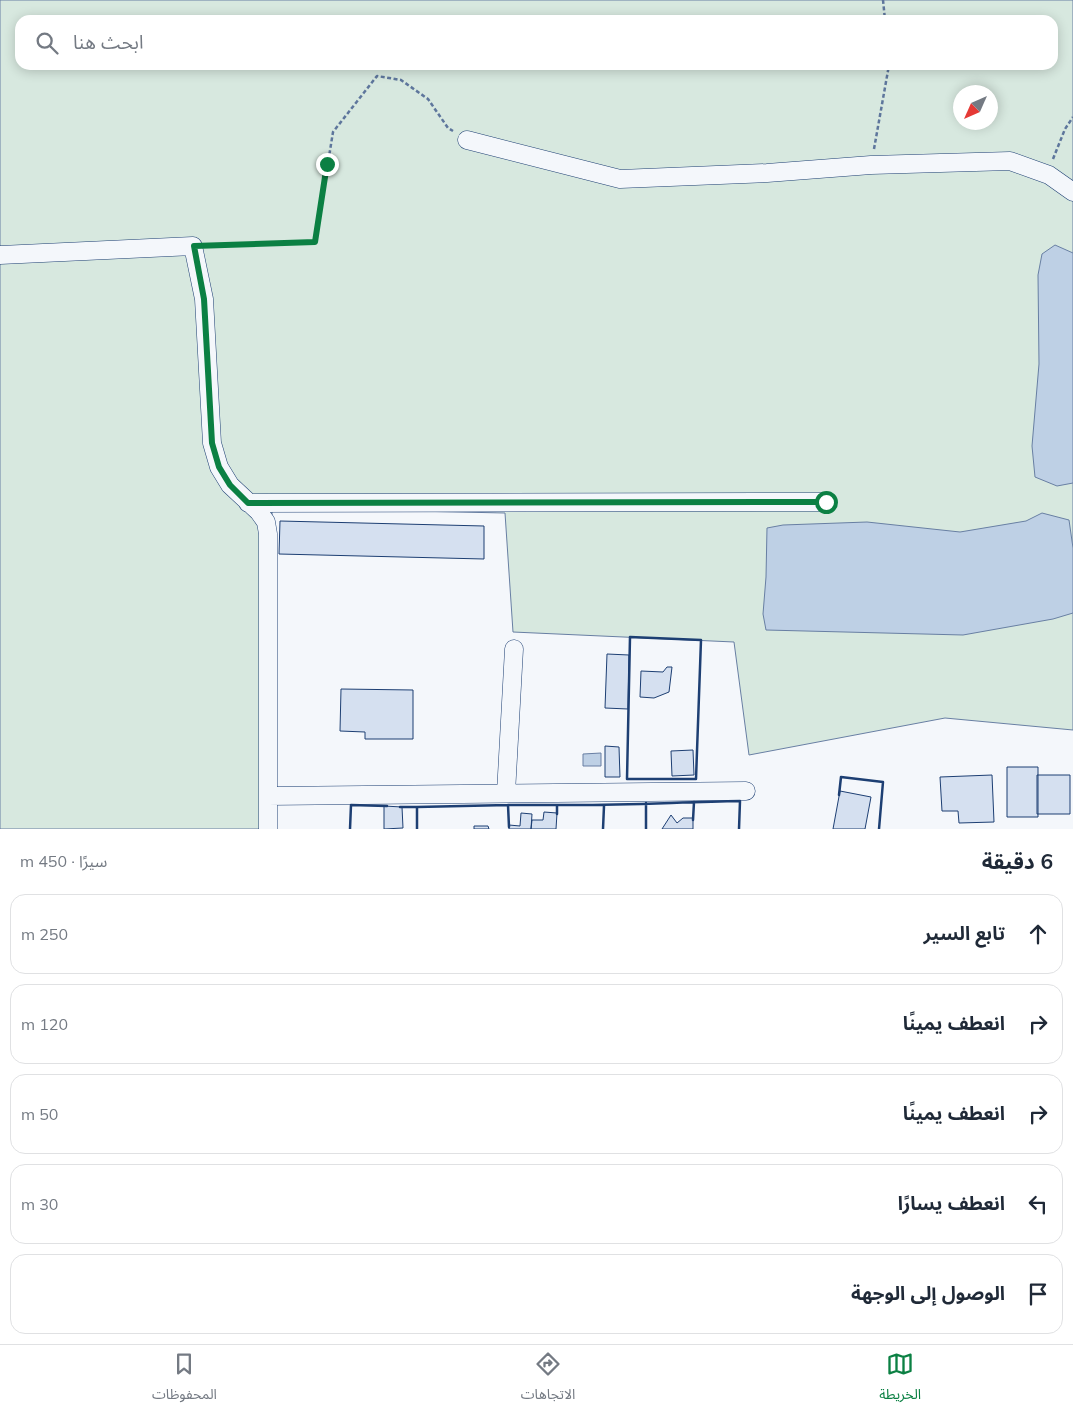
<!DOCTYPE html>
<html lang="ar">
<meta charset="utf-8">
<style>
:root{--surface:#fff;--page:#f2f2f3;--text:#1f2937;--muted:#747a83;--line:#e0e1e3;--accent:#0b8043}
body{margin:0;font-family:Mulish,"Noto Sans Arabic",sans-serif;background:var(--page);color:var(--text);direction:rtl}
.compass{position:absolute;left:953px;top:85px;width:45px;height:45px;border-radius:50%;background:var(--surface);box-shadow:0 2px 12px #0003;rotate:225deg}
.stop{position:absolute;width:15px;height:15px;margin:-11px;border:4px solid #0b8043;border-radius:50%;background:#fff}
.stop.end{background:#0b8043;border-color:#fff;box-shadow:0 1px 5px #0008}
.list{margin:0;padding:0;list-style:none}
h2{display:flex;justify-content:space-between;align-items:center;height:65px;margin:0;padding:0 20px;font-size:21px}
h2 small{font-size:16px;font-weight:400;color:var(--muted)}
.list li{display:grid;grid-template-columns:32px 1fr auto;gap:15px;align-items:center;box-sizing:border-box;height:80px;margin:0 10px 10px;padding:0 10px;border:1px solid var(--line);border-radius:15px}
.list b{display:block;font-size:19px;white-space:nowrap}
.list em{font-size:16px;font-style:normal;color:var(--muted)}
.icon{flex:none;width:28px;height:28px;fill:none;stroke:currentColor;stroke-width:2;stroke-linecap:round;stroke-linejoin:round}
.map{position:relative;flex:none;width:1073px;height:829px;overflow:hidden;direction:ltr}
.search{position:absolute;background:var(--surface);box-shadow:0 2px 12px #0003;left:15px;right:15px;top:15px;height:55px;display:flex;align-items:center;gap:12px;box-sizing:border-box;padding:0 18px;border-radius:15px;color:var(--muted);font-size:19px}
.sheet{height:515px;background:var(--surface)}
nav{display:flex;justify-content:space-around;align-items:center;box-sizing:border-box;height:70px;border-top:1px solid var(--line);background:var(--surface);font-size:14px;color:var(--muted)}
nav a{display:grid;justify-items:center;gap:2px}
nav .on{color:var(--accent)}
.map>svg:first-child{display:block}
.green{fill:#d7e8df;stroke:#687fa3;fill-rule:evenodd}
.water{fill:#bed0e5;stroke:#687fa3}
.building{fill:#d5e0f0;stroke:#1d3f73}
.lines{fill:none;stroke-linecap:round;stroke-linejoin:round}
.minor-casing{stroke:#1d3f73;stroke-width:19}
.path{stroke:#5e769c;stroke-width:2.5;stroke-dasharray:4 2.5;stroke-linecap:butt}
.minor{stroke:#f4f7fb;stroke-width:18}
.wall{stroke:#1d3f73;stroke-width:2.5}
.route{stroke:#0b8043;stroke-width:6}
</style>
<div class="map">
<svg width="1073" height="829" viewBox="0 0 1073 829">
<rect width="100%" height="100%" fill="#f4f7fb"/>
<!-- green -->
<path class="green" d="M0,0H1073V730L945,718L749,755L734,642L513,632L505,513L272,508L273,813L275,829H0ZM20,20H1053V65H20ZM960,92H990V122H960Z"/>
<!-- water -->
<path class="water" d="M1055,245L1073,253V483L1057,486L1035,477L1032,446L1039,364L1038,275L1042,254Z
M1042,513L1069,520L1073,548V613L1053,619L963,635L766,630L763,614L766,577L767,528L783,525L867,522L960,532L1026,521Z
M601,753V766H583V754Z"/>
<!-- building -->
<path class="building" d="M280,521L484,526V559L279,554Z
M607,654L629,655L628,709L605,708Z
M667,667H672L669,692L654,698L640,697L641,671L663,672Z
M341,689L413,690V739H365V732L340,731Z
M605,746L619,747L620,777H605Z
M693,750L694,775L672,776L671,751Z
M1007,767H1038V817H1007Z
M992,775L994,822L959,823L958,811H942L940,777Z
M1037,775H1070V814H1037Z
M840,791L871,797L865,829H833Z
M384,806L402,807L403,828L384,829Z
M544,812L557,813L556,829H531L532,820H543Z
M521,813L532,814L531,829H509V825L520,826Z
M671,815L677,823L683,818H693V829H662Z
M474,826H488L489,829H474Z"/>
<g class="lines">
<defs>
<path id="minor" d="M467,140L620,179L767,173L871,165L1010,161L1049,175L1073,192
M0,255L193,246L204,299L212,443L219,467L230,485L259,512L266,522L268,534V829
M248,503L826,502
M506,793L514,649
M268,796L746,791"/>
</defs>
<!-- minor casing -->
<use href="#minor" class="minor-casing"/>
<!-- path -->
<path class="path" d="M883,0L885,20
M874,149L889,65
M1053,159L1065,129L1073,117
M210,246L315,243L333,132L377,76L401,80L428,99L448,128L453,131"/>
<!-- minor -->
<use href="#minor" class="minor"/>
<!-- wall -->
<path class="wall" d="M630,637L701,640L696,779H627Z
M839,795L841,777L883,782L879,829
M400,807H417
M557,814V805C618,806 679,802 740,801L739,829
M693,820L694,802
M509,827L508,805H557
M350,829L351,805L387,806
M417,829V807L508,805
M603,829L604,806
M646,829V803"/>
</g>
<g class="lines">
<!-- route -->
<path class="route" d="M327,164L315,242L194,246L204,299L212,443L219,467L230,485L248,503L826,502"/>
</g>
</svg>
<svg class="compass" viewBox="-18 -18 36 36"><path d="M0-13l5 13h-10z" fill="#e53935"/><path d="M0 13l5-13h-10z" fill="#747a83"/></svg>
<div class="stop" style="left:826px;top:502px"></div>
<div class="stop end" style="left:327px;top:164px"></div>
<div class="search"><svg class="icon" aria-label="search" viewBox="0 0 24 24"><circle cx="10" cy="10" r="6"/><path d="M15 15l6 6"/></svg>ابحث هنا</div>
</div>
<section class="sheet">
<h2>6 دقيقة<small>سيرًا · 450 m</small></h2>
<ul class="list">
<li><svg class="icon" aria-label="ahead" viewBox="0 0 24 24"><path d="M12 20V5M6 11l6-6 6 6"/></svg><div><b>تابع السير</b></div><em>250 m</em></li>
<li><svg class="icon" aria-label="right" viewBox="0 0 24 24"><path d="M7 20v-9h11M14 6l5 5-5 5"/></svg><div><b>انعطف يمينًا</b></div><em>120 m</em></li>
<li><svg class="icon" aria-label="right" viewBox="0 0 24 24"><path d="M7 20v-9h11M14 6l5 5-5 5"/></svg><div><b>انعطف يمينًا</b></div><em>50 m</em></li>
<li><svg class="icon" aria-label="left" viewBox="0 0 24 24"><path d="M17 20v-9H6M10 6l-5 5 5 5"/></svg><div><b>انعطف يسارًا</b></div><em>30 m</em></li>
<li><svg class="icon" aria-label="arrive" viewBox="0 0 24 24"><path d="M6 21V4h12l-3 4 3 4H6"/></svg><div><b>الوصول إلى الوجهة</b></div></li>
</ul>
</section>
<nav>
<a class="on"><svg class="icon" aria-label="map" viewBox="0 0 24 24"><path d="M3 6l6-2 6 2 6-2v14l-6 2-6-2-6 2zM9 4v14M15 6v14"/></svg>الخريطة</a>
<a><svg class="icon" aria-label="directions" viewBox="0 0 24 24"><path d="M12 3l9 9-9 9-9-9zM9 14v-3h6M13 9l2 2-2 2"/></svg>الاتجاهات</a>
<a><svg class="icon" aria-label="saved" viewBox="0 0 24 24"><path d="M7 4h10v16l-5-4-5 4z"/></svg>المحفوظات</a>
</nav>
